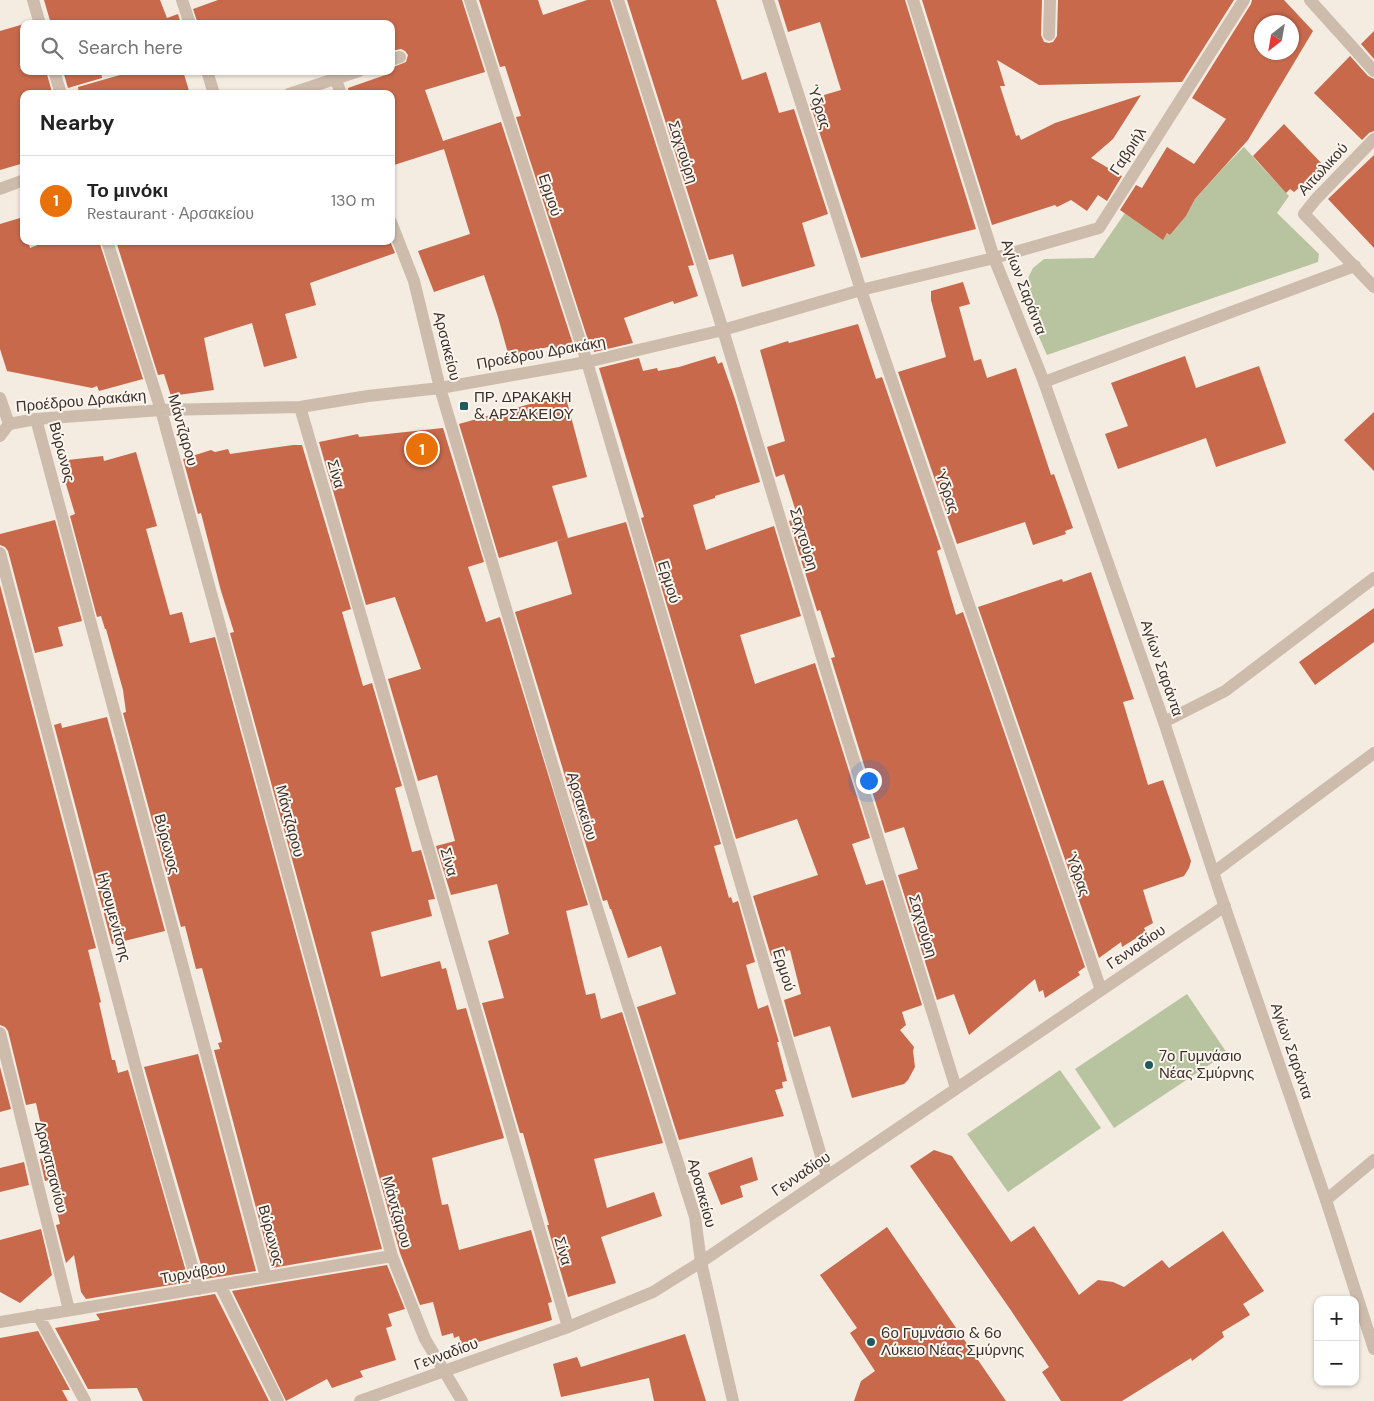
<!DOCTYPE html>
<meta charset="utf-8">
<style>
:root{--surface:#fff;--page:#f6f6f6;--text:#222;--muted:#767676;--line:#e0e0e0;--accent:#2563eb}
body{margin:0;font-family:"DM Sans",sans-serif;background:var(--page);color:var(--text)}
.controls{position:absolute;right:15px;bottom:15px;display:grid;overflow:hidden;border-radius:10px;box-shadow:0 1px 4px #0004}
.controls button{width:45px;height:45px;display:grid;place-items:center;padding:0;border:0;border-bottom:1px solid var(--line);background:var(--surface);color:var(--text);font:25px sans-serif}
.compass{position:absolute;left:1254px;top:15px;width:45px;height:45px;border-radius:50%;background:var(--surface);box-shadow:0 1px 4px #0004;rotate:211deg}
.you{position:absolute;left:868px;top:780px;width:18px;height:18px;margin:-12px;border:4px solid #fff;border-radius:50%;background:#1a73e8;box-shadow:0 0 0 8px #1a73e833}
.badge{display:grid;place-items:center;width:32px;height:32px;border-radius:50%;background:var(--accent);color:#fff;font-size:16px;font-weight:700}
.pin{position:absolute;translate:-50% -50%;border:2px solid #fff;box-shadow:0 1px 5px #0006}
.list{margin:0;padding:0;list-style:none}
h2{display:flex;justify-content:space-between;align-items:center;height:65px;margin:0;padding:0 20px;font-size:21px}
h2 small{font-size:16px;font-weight:400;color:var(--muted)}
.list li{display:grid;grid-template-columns:32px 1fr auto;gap:15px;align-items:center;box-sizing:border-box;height:90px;padding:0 20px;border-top:1px solid var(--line)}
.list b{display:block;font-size:19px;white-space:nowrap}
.list p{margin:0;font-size:16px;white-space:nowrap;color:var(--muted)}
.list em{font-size:16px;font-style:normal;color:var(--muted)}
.icon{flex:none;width:28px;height:28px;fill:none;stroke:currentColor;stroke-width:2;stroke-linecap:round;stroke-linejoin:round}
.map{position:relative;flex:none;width:1374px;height:1401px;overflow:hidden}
.search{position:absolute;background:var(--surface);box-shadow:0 1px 4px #0004;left:20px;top:20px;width:375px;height:55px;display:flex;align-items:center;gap:12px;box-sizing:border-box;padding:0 18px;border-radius:10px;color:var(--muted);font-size:19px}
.panel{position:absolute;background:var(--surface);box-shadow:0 1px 4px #0004;left:20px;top:90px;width:375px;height:155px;border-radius:10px}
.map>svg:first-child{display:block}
.green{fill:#b8c4a0}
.building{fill:#c8694b;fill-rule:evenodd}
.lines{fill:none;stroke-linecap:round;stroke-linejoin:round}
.service{stroke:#cdbbac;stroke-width:12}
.pedestrian{stroke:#cdbbac;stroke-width:12}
.minor{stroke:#cdbbac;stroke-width:12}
.tertiary{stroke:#cdbbac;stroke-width:12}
.poi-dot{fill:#1f5a5e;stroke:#fbf5ee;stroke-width:2}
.labels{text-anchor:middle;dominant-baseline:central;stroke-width:4;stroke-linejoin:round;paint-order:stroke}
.street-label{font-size:15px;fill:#3b302b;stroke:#fbf5ee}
.poi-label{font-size:15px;fill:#3b302b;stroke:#fbf5ee;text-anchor:start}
</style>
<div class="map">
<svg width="1374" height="1401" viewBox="0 0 1374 1401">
<rect width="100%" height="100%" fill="#f4ebe1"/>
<!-- green -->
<path class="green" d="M1244,147L1289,196L1277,213L1319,254L1318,262L1047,355L1039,337L1041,322L1028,287V278L1033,268L1044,259L1094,258L1125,213L1163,239L1167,233L1170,235L1186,216L1195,199L1225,166Z
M1187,994L1227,1053L1114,1128L1075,1069Z
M1060,1070L1101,1128L1008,1192L967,1134Z"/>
<!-- building -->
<path class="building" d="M44,0H160L167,18L178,14L181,24H51Z
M218,0H462L485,72L425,90L443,141L501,122L573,344L553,350L552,346L509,357L498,317L484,275L434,292L418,251L470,234L444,149L391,166V94H349L348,88L391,73V68L406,62L408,55L405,51L401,49L391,51V24H198L193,9Z
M479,0H538L543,15L587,0H610L694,265L688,266L698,296L674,304L673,301L624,318L633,343L594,352L591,339L588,340L516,117L521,116L505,66L500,67Z
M627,0H716L742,80L766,72L779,113L794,109L828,214L802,223L815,266L742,287L733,254L709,260Z
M778,0H905L976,229L861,258L810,104L825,100L824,95L841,90L820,22L788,32Z
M922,0H1042L1041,35L1044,42L1049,43L1053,42L1057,36L1058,0H1234L1182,82L1039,85L997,60L1005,86H1000L1016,136L1019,135L1021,140L1055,123L1141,95L1113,139L1091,158L1122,176L1107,201L1098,195L1087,211L1071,200L1057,207L1055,205L992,225Z
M1252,0H1284L1313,31L1248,140L1195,199L1186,216L1170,235L1167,233L1163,240L1120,210L1136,185L1142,188L1167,147L1194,164L1226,119L1192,98L1251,4ZM1262,22H1292V52H1262Z
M24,24V71H46L52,92L24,94V163L0,170V31Z
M1374,31V59L1361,44Z
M1350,56L1368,76L1374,79V131L1369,133L1362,140L1314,93Z
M63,71H101L102,78L68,88Z
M134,71H183L190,94H79L78,87Z
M1284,124L1324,166L1294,192L1290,189L1286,193L1253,156Z
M1374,155V248L1328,199Z
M20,218L24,230V241H28L30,248L48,241H99L143,379L99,391L97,386L92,388L7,371L0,349V224Z
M116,241H390L395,253L310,283L316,305L285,314L297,358L264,367L252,323L204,338L214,390L171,396L164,374L158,375Z
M963,282L970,304L959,307L974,361L981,359L987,378L1016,368L1051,475L1054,474L1073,528L1065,531L1066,534L1033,545L1025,522L957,544L898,372L946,357L931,300V291Z
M858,324L876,379L882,377L941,549L937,551L956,615L963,612L1085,967L1078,972L1080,975L1045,998L1043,990L1039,992L1035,979L969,1035L954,994L937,1000L898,875L918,869L904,827L885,833L831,658L835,657L820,610L817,611L789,521L798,518L784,474L776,477L767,447L785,441L760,350L788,341L789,343Z
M715,356L718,364L722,362L735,399L760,482L715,496V498L693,505L706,550L774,526L801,616L740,635L755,684L815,663L870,838L852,844L866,885L883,880L922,1005L902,1012L906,1025L900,1030L914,1047L913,1051L915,1067L908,1080L904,1084L852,1098L830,1026L794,1037L784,1000L801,994L790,950L771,956L753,896L818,875L797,819L736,839L641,518L644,517L599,368L639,358L643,371L657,368L658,371L679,367Z
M1185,356L1196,388L1259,366L1286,443L1216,467L1206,438L1118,469L1105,434L1128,426L1111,383Z
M565,394L587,477L552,486L568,538L499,558L459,424Z
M1374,412V471L1344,440Z
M443,428L484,562L468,567L486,622L500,617L588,905L566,911L586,995L595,993L601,1019L622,1012L663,1143L594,1159L607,1208L654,1192L662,1216L601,1237L616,1283L568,1297L547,1225H549L523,1133H520L482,1003L504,998L488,941L509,934L497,884L451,895L436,846L455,841L437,775L418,781L388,679L421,669L395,597L366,605L319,442L358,434L359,437Z
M293,445H302L351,609L342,612L363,686L372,683L402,786L395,788L412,852L421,850L435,899L428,900L432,916L371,932L381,977L440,961L442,969L446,968L457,1010L466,1008L504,1138L432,1158L442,1205L448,1204L459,1250L531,1230L552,1302L548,1303L552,1320L462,1347L459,1336L454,1338L453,1333L442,1336L433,1302L420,1305L400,1253L230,633L234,632L221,591L201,513L198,514L183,459L211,450L215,452L228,449L230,454Z
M136,452L157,526L146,529L170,615L182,612L190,643L215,637L382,1249L272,1268L214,1050L220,1049L218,1043L222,1042L202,968L196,969L185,926L181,927L123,713L126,712L123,690L106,629H105L101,616L97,617L70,516L75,514L59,461L103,456L104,461Z
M55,520L82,621L58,627L63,646L35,653L8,551L5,547L0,545V534Z
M626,522L721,844L714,846L729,898L731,897L733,903L738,901L755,962L746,965L758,1009L768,1005L779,1042H777L787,1081L782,1082L783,1088L775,1090L784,1116L679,1140L637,1007L676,994L661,946L628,958L611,909H610L607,900L603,901L515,612L572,594L557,541Z
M1091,572L1134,699L1123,702L1148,785L1163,780L1191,861L1189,868L1184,876L1143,890L1153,923L1144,928L1146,932L1122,947L1121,942L1099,958L978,607L1062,579L1063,582Z
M0,585L96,948L88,950L101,1002L99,1003L112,1060H115L118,1073L128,1070L189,1282L86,1299L81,1292L74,1255L66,1263L56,1225L60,1224L50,1180L45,1181L40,1159L48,1157L36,1103L26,1105L8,1031L5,1027L0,1025Z
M1374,608V642L1315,685L1299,662Z
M107,717L165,931L112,944L54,725L61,723L62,728Z
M198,1054L256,1271L205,1279L144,1067Z
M0,1067L11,1109L0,1112Z
M934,1150L952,1156L1011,1242L1034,1226L1079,1295L1098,1280L1113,1282L1124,1287L1162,1260L1169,1268L1223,1231L1264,1291L1243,1304L1250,1315L1222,1332L1224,1337L1192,1361L1191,1358L1122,1401H1061L1042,1372L1049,1367L1010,1309L910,1166Z
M752,1157L758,1180L740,1186L743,1197L721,1205L708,1173Z
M24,1162L29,1185L0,1192V1168Z
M887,1227L950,1319L1006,1401H854L861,1381L875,1371L850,1333L857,1328L820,1275Z
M41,1229L52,1275L20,1303L0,1292V1240Z
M387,1265L405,1309L388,1314L392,1326L386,1328L396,1360L360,1371L363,1377L332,1388L327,1379L286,1401L232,1291Z
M215,1294L269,1401H143L137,1388L88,1389L55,1328L100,1320L96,1314Z
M38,1331L70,1390H62L68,1401H0V1338Z
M685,1334L706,1401H654L649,1378L561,1397L553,1364L577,1357L581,1367Z"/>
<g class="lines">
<!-- service -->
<path class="service" d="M1049,35L1050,0
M1164,722L1225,691L1374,578
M1326,1200L1374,1160"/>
<!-- pedestrian -->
<path class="pedestrian" d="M1044,382L1355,266"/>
<!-- minor -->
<path class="minor" d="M33,0L40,24
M182,0L190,24
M470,0L587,362L827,1176
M618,0L723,330L831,687L956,1088
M768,0L861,290L1101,990
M913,0L994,258L1044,382L1164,722L1219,890L1326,1200L1374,1349
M1310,0L1374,71
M391,60L400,57
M54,71L61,94
M207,71L214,94
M336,80L341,94
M289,94L359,71
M1374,139L1316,199L1304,214L1374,287
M0,189L24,180
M391,222L414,281L440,388L566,810L695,1217L701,1262L733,1401
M107,241L161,410L392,1256L425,1339L462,1401
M0,398L9,424
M300,407L568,1327
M36,419L266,1277
M0,436L9,424L36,419L161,410L300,407L368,396L440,388L587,362L723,330L861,290L994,258L1099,228L1244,0
M0,553L146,1106L199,1289
M1214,872L1374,753
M0,1033L69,1310
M220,1285L278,1401
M38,1315L85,1401
M0,1322L392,1256"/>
<!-- tertiary -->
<path class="tertiary" d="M360,1401L568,1327L653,1292L701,1262L1225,906"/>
</g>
<!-- markers -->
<g class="poi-dot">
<rect x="459" y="401" width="10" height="10" rx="2.5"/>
<circle cx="1149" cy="1065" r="5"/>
<circle cx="871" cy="1342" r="5"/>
</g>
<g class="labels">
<!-- street labels -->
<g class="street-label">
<text transform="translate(819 107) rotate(72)">Ύδρας</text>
<text transform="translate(1128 151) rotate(-57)">Γαβριήλ</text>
<text transform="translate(683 152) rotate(72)">Σαχτούρη</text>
<text transform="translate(1323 169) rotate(-47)">Αιτωλικού</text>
<text transform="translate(550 195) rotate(72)">Ερμού</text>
<text transform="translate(1024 287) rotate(69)">Αγίων Σαράντα</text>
<text transform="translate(447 346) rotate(76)">Αρσακείου</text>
<text transform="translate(541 353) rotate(-10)">Προέδρου Δρακάκη</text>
<text transform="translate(81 401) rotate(-5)">Προέδρου Δρακάκη</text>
<text transform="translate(183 430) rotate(74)">Μάντζαρου</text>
<text transform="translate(62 452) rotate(75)">Βύρωνος</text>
<text transform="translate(336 474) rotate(74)">Σίνα</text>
<text transform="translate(947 491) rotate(71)">Ύδρας</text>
<text transform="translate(804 539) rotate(73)">Σαχτούρη</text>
<text transform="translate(669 582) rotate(73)">Ερμού</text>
<text transform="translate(1162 668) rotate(71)">Αγίων Σαράντα</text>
<text transform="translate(582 806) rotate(73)">Αρσακείου</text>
<text transform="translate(290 821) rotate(75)">Μάντζαρου</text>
<text transform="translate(167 844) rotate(75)">Βύρωνος</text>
<text transform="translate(449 862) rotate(74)">Σίνα</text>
<text transform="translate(1078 874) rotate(71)">Ύδρας</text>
<text transform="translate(114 917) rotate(75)">Ηγουμενίτσης</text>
<text transform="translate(923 926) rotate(73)">Σαχτούρη</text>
<text transform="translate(1136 947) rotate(-34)">Γενναδίου</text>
<text transform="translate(784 970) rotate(73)">Ερμού</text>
<text transform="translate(1292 1051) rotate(71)">Αγίων Σαράντα</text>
<text transform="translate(51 1167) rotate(76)">Δραγατσανίου</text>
<text transform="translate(801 1174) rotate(-34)">Γενναδίου</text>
<text transform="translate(702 1193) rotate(75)">Αρσακείου</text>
<text transform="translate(397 1212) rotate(74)">Μάντζαρου</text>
<text transform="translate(271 1235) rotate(75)">Βύρωνος</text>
<text transform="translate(563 1251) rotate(74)">Σίνα</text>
<text transform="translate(193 1273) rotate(-10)">Τυρνάβου</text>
<text transform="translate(446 1354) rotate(-20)">Γενναδίου</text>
</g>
<!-- poi labels -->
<g class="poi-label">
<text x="474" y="397">ΠΡ. ΔΡΑΚΑΚΗ<tspan x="474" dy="17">&amp; ΑΡΣΑΚΕΙΟΥ</tspan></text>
<text x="1159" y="1056">7ο Γυμνάσιο<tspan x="1159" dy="17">Νέας Σμύρνης</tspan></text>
<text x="881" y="1333">6ο Γυμνάσιο &amp; 6ο<tspan x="881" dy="17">Λύκειο Νέας Σμύρνης</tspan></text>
</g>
</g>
</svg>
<div class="controls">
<button>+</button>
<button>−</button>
</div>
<svg class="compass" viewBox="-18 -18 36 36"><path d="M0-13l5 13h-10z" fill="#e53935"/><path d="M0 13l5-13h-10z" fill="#767676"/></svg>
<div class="you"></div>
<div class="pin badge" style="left:422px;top:449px;background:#e8710a">1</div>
<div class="search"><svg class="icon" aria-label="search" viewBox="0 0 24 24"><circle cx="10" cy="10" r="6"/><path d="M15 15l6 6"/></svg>Search here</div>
<section class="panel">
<h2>Nearby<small></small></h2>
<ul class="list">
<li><span class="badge" style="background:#e8710a">1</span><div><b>Το μινόκι</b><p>Restaurant · Αρσακείου</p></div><em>130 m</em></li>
</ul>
</section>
</div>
